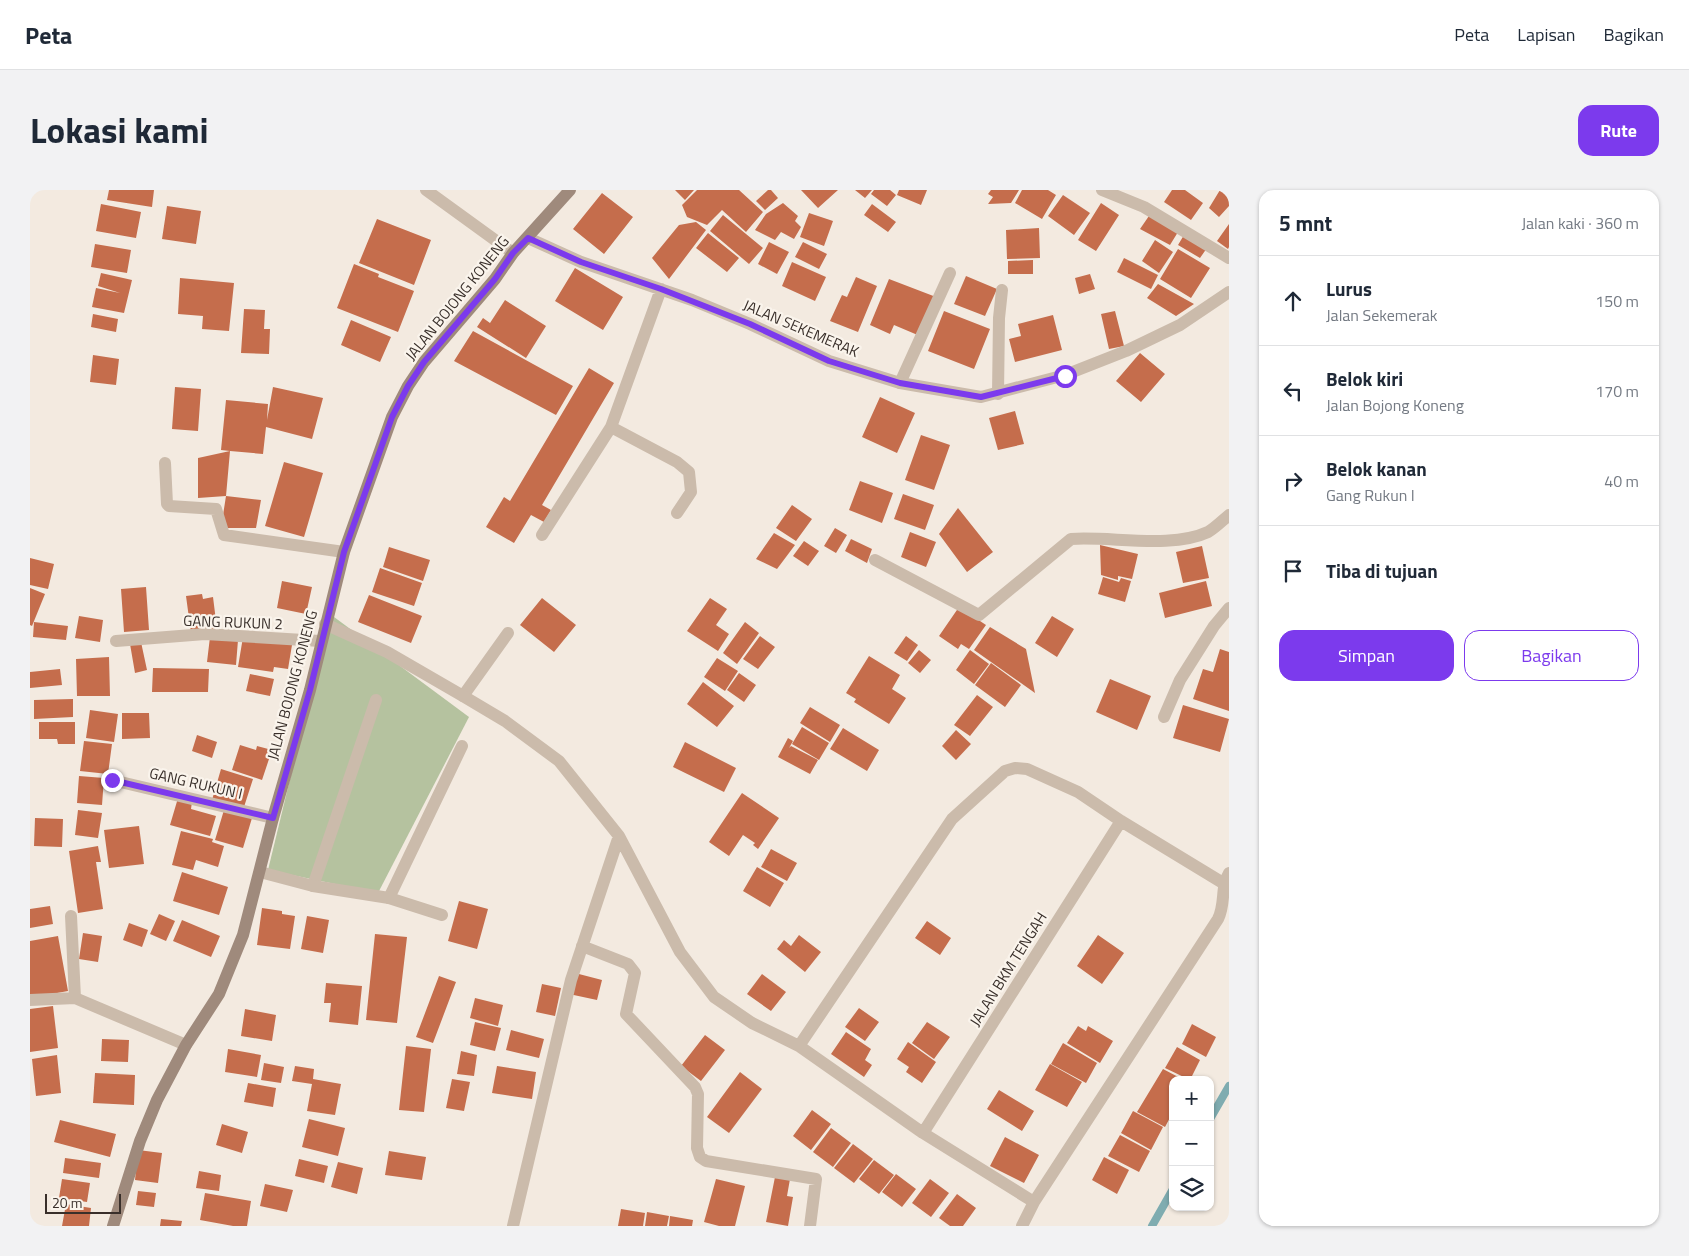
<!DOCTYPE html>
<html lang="id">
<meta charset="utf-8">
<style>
:root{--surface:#fff;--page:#f2f2f3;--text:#1f2937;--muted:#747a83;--line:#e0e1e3;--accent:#7c3aed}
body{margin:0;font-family:"Titillium Web",sans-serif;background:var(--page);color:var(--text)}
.controls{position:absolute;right:15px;bottom:15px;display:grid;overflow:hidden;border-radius:10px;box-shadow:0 1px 4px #0004}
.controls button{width:45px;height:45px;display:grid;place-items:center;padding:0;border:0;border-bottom:1px solid var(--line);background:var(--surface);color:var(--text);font:25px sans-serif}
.scale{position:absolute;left:15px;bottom:12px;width:76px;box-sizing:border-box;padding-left:5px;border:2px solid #392f2a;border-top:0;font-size:14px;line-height:18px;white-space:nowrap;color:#392f2a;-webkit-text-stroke:4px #faf4ec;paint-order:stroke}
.stop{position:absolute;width:15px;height:15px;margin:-11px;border:4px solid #7c3aed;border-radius:50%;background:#fff}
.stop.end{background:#7c3aed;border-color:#fff;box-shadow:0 1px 5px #0008}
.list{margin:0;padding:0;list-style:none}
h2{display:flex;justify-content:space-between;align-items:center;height:65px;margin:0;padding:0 20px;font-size:21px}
h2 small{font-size:16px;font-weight:400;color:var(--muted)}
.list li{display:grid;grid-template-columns:32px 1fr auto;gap:15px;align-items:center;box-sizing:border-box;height:90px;padding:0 20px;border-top:1px solid var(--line)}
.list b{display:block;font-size:19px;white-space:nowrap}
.list p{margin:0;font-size:16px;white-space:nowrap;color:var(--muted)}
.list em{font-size:16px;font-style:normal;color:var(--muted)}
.actions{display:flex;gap:10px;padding:15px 20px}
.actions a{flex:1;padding:11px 0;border:1px solid var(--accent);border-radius:15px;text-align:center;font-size:18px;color:var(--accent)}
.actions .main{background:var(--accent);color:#fff}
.icon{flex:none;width:28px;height:28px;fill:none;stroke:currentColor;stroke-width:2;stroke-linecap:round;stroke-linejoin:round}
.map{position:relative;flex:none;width:1199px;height:1036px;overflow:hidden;border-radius:15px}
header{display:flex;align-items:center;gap:30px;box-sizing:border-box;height:70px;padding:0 25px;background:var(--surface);border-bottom:1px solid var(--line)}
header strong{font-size:24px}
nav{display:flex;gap:28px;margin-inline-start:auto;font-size:18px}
.intro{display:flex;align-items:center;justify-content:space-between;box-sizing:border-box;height:120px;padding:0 30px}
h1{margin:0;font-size:35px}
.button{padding:12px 22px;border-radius:15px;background:var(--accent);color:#fff;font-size:18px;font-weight:700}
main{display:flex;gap:30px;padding:0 30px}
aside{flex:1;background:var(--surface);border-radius:15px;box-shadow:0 1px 4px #0004}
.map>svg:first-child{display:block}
.green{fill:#b5c29f}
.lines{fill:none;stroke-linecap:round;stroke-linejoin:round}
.stream{stroke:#7facb0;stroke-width:8}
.building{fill:#c56d4c}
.lane{stroke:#cbbbab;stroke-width:12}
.street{stroke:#cbbbab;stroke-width:12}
.secondary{stroke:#9f8a7c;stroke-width:12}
.route{stroke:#7c3aed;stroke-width:6}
.labels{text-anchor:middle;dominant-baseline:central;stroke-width:4.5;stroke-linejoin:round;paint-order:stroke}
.street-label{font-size:15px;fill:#392f2a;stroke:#faf4ec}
</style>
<header>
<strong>Peta</strong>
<nav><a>Peta</a><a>Lapisan</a><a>Bagikan</a></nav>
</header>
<div class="intro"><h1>Lokasi kami</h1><a class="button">Rute</a></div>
<main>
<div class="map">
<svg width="1199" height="1036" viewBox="0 0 1199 1036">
<rect width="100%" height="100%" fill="#f3eae0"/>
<!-- green -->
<path class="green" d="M300,424L439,527L348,703L238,680Z"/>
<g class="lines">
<!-- stream -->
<path class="stream" d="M1180,929L1199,896
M1122,1036L1143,999"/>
</g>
<!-- building -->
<path class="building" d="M79,0H124L122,17L77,10Z
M645,0H664L655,10Z
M667,0H709L733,22L716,42L692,20L677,35L657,27L652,15Z
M738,0H741L748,8L735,20L726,11Z
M771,0H808L788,18Z
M825,0H842L835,8Z
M844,0H860L866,5L857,16L841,4Z
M869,0H897L891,15L867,5Z
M961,0H989L981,13L958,14L963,7L958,4Z
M992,0H1018L1026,5L1012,29L985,13Z
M1142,0H1155L1173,13L1161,30L1134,12Z
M1190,0H1199V16L1189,27L1179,18Z
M572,3L603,27L574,64L543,39Z
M1033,5L1060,23L1044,45L1018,26Z
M753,13L768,26L765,31L771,37L764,49L751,42L745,50L725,40L736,24Z
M1071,13L1089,25L1066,61L1048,50Z
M71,14L111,22L106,48L66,41Z
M842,14L866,32L858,42L834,25Z
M137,16L171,21L166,54L132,49Z
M779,23L803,31L794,56L770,47Z
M1121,23L1148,42L1140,55L1110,39Z
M693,25L733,58L719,74L680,41Z
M347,29L401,50L384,95L329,73Z
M666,32L676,40L639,89L622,68L649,35Z
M1199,34V57L1198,59L1187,51Z
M1009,38L1010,68L977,69L976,40Z
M678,43L709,68L697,82L666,58Z
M1154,45L1177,58L1170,68L1148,55Z
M1125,50L1143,62L1129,83L1112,71Z
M739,52L759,62L747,84L728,74Z
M773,52L797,64L789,79L765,67Z
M65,54L101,60L97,83L61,77Z
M1148,59L1180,78L1161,108L1130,89Z
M1094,68L1128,85L1121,99L1087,82Z
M1003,70V84H978V71Z
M762,72L796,87L785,111L752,96Z
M324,74L349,84L348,87L384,101L368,142L307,118Z
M545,78L593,107L573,140L525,111Z
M71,83L102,90L94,123L62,117L66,98L90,103L68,96Z
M1060,84L1065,99L1049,104L1045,88Z
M936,86L967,99L955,126L924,114Z
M826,87L847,96L828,142L800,131L812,105L817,107Z
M150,88L204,93L199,141L172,139L173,126L148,124Z
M859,89L906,107L890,146L864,135L860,144L840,135Z
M1128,94L1164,114L1146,126L1117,108Z
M475,110L516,136L496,168L447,137L453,128L460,133Z
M214,119L235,120L234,139H240L239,164L211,163Z
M914,121L960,139L944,179L898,161Z
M1085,121L1094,156L1079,159L1071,124Z
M63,124L88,129L86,142L61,137Z
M1023,125L1032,160L985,172L979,149L991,146L988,134Z
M321,130L361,147L350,172L311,155Z
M443,141L543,196L526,225L424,171Z
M1110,163L1135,184L1111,212L1086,191Z
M63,165L89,169L86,195L60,192Z
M559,178L584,193L512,315L521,320L514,332L501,325L484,353L456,337L474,307L480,311Z
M145,197L171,199L168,241L142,239Z
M243,197L293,208L282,249L236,237L233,264L200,261L196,306L168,308V268L200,261L191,260L196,210L238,214L237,230Z
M850,207L885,223L867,263L832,247Z
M985,221L994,254L968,260L959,228Z
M891,245L920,255L904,300L875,290Z
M254,272L293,283L274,347L235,336Z
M830,291L863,303L852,333L819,320Z
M873,304L904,315L895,340L864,329Z
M196,306L231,310L226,338H191Z
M762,315L782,329L766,351L746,338Z
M928,318L963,362L937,382L909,344Z
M805,338L817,345L806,363L794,356Z
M880,342L906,352L896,377L871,367Z
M744,343L765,355L747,379L726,369Z
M821,349L842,359L837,373L815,361Z
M774,351L789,361L778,376L763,366Z
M1070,355L1108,364L1102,389L1088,386V390L1071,385Z
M1172,356L1179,388L1153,393L1146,362Z
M359,357L400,370L393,391L353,377Z
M0,368L24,374L18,399L0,395Z
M350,378L392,393L384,416L342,402Z
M1073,387L1089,392L1091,388L1101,391L1095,412L1068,404Z
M252,391L282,397L276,424L247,418Z
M1176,391L1182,416L1135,428L1129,403Z
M116,397L119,440L94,442L91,399Z
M0,398L15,404L2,436L0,435Z
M172,404L173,409L183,407L187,439L161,443L156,406Z
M339,405L392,426L381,453L328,432Z
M512,408L546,435L524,462L490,435Z
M680,408L697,419L686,435L699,444L688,461L657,441Z
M929,417L956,435L939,459L931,454L928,459L909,446Z
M49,426L73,430L70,452L45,448Z
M1022,426L1044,439L1027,467L1005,453Z
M4,432L38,436L36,450L3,447Z
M715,432L729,443L707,474L693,463Z
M960,437L996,459L1005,503L944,460Z
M730,446L745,457L728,479L713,469Z
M876,446L888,455L877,471L864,463Z
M180,447L208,450L206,475L177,472Z
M213,447L262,455L258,479L244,477L243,482L208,477Z
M111,452L117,480L105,483L100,454Z
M1190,459L1199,462V521L1163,509L1173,479L1183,482Z
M889,460L901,470L890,483L878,473Z
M940,460L959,474L944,494L926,480Z
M839,466L870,485L862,499L876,508L859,534L824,512L826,509L816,503Z
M79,467L80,506H47L46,469Z
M687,468L708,481L695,501L674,487Z
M961,473L991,495L975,517L945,495Z
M123,478L179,479L178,502H122Z
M30,479L32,495L0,498V482Z
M709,483L726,495L714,512L697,500Z
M220,484L244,489L240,506L216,501Z
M1080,489L1121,506L1107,540L1066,522Z
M673,492L704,516L687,537L657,514Z
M947,505L963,517L940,546L924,535Z
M43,509V527L4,529V510Z
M1153,515L1199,529L1190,562L1143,548Z
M780,517L810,535L800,552L770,533Z
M60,520L88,524L84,552L56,548Z
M92,523H119L120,548L92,549Z
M9,532H45V554H28L27,549H9Z
M772,537L799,553L789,570L762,554Z
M813,538L849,560L837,581L800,559Z
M926,540L941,554L926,570L912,556Z
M167,545L187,552L182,568L162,561Z
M758,548L763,551L759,558L761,556L788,570L780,584L748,567Z
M54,551L82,554L78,584L50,581Z
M655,552L706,578L694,602L643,577Z
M210,555L226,560L227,556L242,560L232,590L202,580Z
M191,579L223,589L213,620L182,610Z
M49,586L74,588L72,615L47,613Z
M712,603L749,628L728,659L723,655L725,653L713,645L699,666L679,652Z
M148,608L162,612L161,619L186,626L180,646L140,635Z
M48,620L72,623L68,648L45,645Z
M194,620L222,628L213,658L185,650Z
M5,628L33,629L32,657L4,656Z
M109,636L114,674L79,678L74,640Z
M151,641L183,649L182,652L194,656L188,677L166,670L163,680L142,675Z
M68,656L71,672H66L73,719L48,723L39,661Z
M741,659L767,673L757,691L731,677Z
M727,677L754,693L740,717L713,701Z
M152,682L198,697L189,725L143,711Z
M429,711L458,719L447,759L418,751Z
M20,716L23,734L0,738V719Z
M232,718L252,721V724L265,726L260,759L227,755Z
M129,724L145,731L136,751L120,744Z
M277,726L299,730L293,763L271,759Z
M152,730L190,746L181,767L143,751Z
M897,731L921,748L910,765L885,748Z
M99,733L118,740L112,757L93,750Z
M53,743L72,746L68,772L49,769Z
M345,744L377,747L367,833L336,830Z
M769,745L791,762L775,782L747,759L754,750L761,756Z
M1068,745L1094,763L1072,794L1047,776Z
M28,746L38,801L0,808V751Z
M545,783L572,790L567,810L539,804Z
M732,784L756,802L741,821L717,804Z
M409,786L426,792L403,853L386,847Z
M296,793L332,796L328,835L299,832L301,813H294Z
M512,794L531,798L525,826L506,822Z
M445,808L473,815L468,836L440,828Z
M23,816L28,858L0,862V819Z
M829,818L849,832L835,851L815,837Z
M215,819L246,825L242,851L211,846Z
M445,832L471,838L465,861L440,855Z
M897,832L920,847L904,869L882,853Z
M1162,834L1186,847L1176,867L1152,854Z
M1048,836L1056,841L1058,836L1083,851L1070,873L1037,853Z
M481,840L514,849L509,868L476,860Z
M816,842L841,859L835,870L842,875L834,887L801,864Z
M675,845L695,860L671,891L651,876Z
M72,849L99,850L98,872L71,871Z
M878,852L906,872L892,893L876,882L879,877L867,869Z
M1033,853L1067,873L1056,893L1021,874Z
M376,856L401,859L394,922L369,920Z
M1147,857L1170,870L1160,890L1135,878Z
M198,859L231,865L227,887L195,882Z
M431,861L447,865L444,886L427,884Z
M27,865L31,903L6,906L2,869Z
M234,873L254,877L251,893L231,890Z
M1020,874L1052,892L1037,917L1005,900Z
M265,876L284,879L283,889L311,894L305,925L277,921L282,894L262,891Z
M467,876L506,882L502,909L462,903Z
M1133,879L1154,890H1143V922L1135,937L1107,922Z
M710,882L732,899L699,943L677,927Z
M65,883L105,885L104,915L63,913Z
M422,889L440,892L434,921L416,918Z
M218,893L246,898L243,917L214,912Z
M969,900L1004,921L992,941L957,919Z
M782,920L801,934L781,960L763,946Z
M1103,921L1133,937L1121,960L1091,943Z
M279,929L315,938L308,966L272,957Z
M30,930L86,944L80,967L24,952Z
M192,934L218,942L212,963L186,955Z
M801,938L821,953L803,977L783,962Z
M1090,945L1120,961L1109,982L1078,966Z
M975,947L1009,965L994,993L960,976Z
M823,954L843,969L824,993L804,978Z
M108,960L132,963L128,993L105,990Z
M359,961L396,967L392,990L355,985Z
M1074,967L1099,980L1087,1004L1062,990Z
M35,968L71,973L69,988L33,983Z
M269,969L298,976L294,993L265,986Z
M844,970L864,985L849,1004L829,989Z
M308,972L333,978L327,1004L301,997Z
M169,981L191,985L189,1001L166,998Z
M866,984L886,999L872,1017L852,1002Z
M745,987L760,989L757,1006L763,1007L758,1036L736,1032Z
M32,989L60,993L57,1012L29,1008Z
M686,989L715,996L705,1036H689L674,1032Z
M900,989L919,1003L901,1027L882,1013Z
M235,994L263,1000L257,1022L230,1016Z
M108,1001L126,1003L124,1017L106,1015Z
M175,1003L221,1011L217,1036H203L170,1030Z
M927,1004L946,1018L933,1036H920L909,1028Z
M36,1014L61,1018L59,1036H32Z
M591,1019L615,1023L613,1036H588Z
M617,1022L639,1026L637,1036H615Z
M640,1026L663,1030L662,1036H639Z
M131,1029L152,1031L151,1036H130Z"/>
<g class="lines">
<!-- lane -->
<path class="lane" d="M870,193L920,83
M968,204L969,128L972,100
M433,506L478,443
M283,696L346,510
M359,708L432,556"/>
<!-- street -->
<path class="street" d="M396,0L483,63
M1072,0L1114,17L1199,68
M498,48L551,72L662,110L720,134L799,171L870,193L951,207L1035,185L1096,161L1150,135L1199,102
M581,237L647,272L659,282L661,302L647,323
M135,273L137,314L139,316L186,319L194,345L314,362
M512,345L581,237L631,99
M845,370L949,425L1041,349C1080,346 1142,359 1178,342C1185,338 1193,330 1199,325
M295,434L357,462L433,506L475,531L529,571L589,646L650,762L684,807L722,833L769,856L893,943L1004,1012
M86,451L175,444L290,451
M1134,527L1150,490L1184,436L1199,418
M82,590L243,628
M230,682L283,696L359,708L412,725
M41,726L45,808L156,855
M552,756L598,774L605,783L596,824L665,897L668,904L667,958L670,967L676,971L786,989L780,1036
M0,810L45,808
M769,856L922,629L975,581L985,578L997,579L1048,602L1091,631L1193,693
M893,943L1091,631
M483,1036L541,790L589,646
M992,1036L1004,1012L1188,729C1196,713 1190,698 1199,683"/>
<!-- secondary -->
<path class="secondary" d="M83,1036L110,951L127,910L156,855L189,804L213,745L243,628L280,500L314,362L362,227L378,196L394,172L465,89L483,63L540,0"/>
</g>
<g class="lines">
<!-- route -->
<path class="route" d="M82,590L243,628L280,500L314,362L362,227L378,196L394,172L465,89L483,63L498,48L551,72L631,99L720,134L799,171L870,193L951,207L1035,186"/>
</g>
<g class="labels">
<!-- street labels -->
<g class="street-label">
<text transform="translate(427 108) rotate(-51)">JALAN BOJONG KONENG</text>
<text transform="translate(771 138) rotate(23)">JALAN SEKEMERAK</text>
<text transform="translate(203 432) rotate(2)">GANG RUKUN 2</text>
<text transform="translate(262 495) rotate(-75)">JALAN BOJONG KONENG</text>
<text transform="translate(166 593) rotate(13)">GANG RUKUN I</text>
<text transform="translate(978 779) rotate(-58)">JALAN BKM TENGAH</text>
</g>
</g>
</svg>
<div class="controls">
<button>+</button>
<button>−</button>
<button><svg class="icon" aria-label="layers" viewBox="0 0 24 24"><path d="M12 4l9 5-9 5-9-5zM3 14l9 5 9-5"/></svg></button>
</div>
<div class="scale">20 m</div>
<div class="stop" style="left:1035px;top:186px"></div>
<div class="stop end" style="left:82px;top:590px"></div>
</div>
<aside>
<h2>5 mnt<small>Jalan kaki · 360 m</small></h2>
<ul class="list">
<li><svg class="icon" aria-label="ahead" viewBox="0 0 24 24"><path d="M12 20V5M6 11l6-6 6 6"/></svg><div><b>Lurus</b><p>Jalan Sekemerak</p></div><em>150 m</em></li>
<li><svg class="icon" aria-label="left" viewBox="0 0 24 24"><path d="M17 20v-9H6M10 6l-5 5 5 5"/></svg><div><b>Belok kiri</b><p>Jalan Bojong Koneng</p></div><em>170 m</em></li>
<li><svg class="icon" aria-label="right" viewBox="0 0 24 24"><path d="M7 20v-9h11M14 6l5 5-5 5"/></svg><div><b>Belok kanan</b><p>Gang Rukun I</p></div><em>40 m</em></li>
<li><svg class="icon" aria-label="arrive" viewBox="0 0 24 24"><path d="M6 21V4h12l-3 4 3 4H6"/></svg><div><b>Tiba di tujuan</b></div></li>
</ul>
<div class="actions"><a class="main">Simpan</a><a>Bagikan</a></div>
</aside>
</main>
